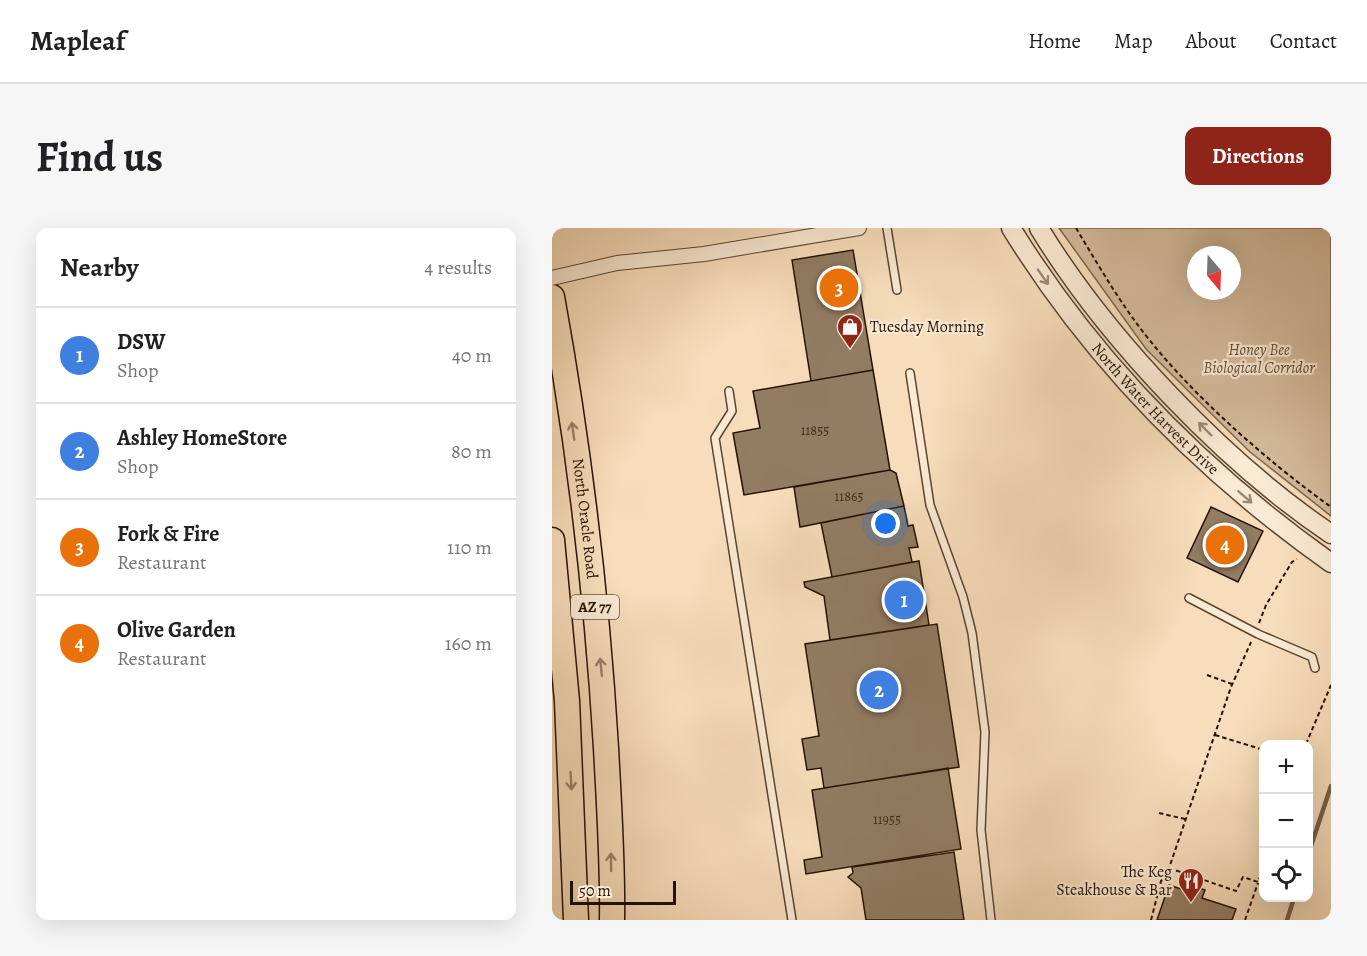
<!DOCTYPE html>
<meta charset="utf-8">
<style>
:root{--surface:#fff;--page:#f6f6f6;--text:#202124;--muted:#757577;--line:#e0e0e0;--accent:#8f2418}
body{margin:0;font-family:Alegreya,serif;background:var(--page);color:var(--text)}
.controls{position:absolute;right:18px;bottom:18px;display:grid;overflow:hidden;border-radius:12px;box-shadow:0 6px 24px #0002}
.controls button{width:54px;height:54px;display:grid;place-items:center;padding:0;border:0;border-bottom:2px solid var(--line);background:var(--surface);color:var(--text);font:30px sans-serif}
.compass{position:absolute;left:635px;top:18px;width:54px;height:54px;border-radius:50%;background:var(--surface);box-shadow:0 6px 24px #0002;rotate:161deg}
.scale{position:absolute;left:18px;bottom:15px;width:106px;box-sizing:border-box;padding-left:6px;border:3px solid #251204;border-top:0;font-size:16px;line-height:21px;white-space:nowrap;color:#251204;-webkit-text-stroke:4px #fae9d3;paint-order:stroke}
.you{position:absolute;left:334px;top:296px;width:21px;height:21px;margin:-15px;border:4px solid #fff;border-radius:50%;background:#1a73e8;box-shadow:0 0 0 9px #1a73e833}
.badge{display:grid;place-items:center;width:39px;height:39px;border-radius:50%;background:var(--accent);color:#fff;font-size:20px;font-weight:700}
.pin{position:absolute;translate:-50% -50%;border:3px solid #fff;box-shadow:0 2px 6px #0006}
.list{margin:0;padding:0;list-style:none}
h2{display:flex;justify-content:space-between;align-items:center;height:78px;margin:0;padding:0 24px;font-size:26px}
h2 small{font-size:20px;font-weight:400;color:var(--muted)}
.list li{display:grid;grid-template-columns:39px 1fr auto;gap:18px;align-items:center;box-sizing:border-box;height:96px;padding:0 24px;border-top:2px solid var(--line)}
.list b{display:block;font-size:22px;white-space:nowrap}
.list p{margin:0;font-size:20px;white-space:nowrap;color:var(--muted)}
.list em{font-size:20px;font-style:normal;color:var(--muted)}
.icon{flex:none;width:33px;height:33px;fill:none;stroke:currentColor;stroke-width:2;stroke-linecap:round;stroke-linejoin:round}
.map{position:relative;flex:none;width:779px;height:692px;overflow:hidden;border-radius:12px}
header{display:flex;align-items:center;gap:36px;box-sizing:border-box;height:84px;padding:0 30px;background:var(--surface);border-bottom:2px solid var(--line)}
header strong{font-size:28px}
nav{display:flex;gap:33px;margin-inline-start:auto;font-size:21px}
.intro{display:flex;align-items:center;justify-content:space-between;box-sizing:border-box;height:144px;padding:0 36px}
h1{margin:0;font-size:42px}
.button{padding:15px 27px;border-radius:12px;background:var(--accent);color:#fff;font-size:21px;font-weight:700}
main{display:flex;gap:36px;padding:0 36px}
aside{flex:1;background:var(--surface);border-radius:12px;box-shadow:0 6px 24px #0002}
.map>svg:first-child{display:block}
.green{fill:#d3ba9c;stroke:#7c6650;stroke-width:1.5;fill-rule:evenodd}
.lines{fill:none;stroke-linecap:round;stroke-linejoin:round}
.stream{stroke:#78624d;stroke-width:4.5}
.building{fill:#927c63;stroke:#251204;stroke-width:1.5}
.service-casing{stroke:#5a4532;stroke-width:10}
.minor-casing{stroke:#5a4532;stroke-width:16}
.tertiary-casing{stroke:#5a4532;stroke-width:21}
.trunk-casing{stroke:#251204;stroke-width:27}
.path{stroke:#251204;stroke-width:2;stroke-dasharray:4.5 3;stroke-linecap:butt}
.service{stroke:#fae9d3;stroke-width:7}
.minor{stroke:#fae9d3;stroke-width:14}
.tertiary{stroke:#fae9d3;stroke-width:18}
.trunk{stroke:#f7ddbb;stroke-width:24}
.oneway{stroke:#9a8876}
.oneway2{stroke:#988269}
.labels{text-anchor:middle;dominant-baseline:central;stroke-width:4.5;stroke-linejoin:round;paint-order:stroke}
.number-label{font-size:14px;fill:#402c1c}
.shield{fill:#fae9d3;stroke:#655242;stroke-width:1.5}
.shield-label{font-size:15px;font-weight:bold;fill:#251204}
.poi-label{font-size:16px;fill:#251204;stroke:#fae9d3;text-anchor:start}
.park-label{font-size:16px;font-style:italic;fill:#624d39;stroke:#fae9d3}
.street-label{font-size:16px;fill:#251204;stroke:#fae9d3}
</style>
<header>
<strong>Mapleaf</strong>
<nav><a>Home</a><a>Map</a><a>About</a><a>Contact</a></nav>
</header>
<div class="intro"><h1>Find us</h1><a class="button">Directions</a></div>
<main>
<aside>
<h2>Nearby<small>4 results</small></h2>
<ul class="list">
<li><span class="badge" style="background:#3f7fe0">1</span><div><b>DSW</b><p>Shop</p></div><em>40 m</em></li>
<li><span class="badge" style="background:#3f7fe0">2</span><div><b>Ashley HomeStore</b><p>Shop</p></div><em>80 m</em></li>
<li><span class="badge" style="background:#e8710a">3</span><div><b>Fork &amp; Fire</b><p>Restaurant</p></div><em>110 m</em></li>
<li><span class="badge" style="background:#e8710a">4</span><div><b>Olive Garden</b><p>Restaurant</p></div><em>160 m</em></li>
</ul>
</aside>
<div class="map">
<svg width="779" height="692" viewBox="0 0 779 692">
<rect width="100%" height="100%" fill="#f7ddbb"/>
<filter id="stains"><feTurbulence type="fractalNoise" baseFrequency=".00333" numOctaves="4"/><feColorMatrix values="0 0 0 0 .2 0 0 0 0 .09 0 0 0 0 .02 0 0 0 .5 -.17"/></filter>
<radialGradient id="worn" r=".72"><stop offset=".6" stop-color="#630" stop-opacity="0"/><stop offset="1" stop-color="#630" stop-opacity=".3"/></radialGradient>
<!-- green -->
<path class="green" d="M507,0H779V288L698,224L594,121ZM644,27H680V63H644Z"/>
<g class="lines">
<!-- stream -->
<path class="stream" d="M756,627L779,558
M735,692L742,670"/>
</g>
<!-- building -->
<path class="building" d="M301,22L321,142L259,153L240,32Z
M321,142L338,242L192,267L181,205L208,200L201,163Z
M338,242L344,245L352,278L248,299L242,259Z
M352,278L356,298L361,297L366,319L357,320L360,334L280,349L269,295Z
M659,279L711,303L686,354L635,330Z
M367,333L377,397L278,412L272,368L253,359L252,354Z
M385,396L407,539L272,560L269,540L255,542L250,511L267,508L253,416Z
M396,540L409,621L254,646L252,632L270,629L260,562Z
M402,624L412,692H314L309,660L296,649L301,645L300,639Z
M634,656L653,662L650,670L684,681L680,692H605L617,657L632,662Z"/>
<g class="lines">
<defs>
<path id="service" d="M335,0L345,62
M358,145L378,277L411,369L420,405L433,504L429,602L439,692
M177,163L180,183L163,210L240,692
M637,370L706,406L760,429L763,440"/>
<path id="minor" d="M0,50L65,35L152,26L307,0"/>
<g id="tertiary">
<path id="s1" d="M459,0C541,133 652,245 779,335"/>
<path d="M487,0C554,110 672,234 779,306"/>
</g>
<g id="trunk">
<path id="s2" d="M0,69C27,218 45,369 54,520C57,577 61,635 60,692"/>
<path d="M0,312L15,473L24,692"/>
</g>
</defs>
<!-- service casing -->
<use href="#service" class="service-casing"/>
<!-- minor casing -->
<use href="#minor" class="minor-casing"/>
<!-- tertiary casing -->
<use href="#tertiary" class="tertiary-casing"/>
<!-- trunk casing -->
<use href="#trunk" class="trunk-casing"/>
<!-- path -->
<path class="path" d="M524,0C542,30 560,61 580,89C629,158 711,230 779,279
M707,395L714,377L740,334L745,331
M655,447L680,456
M663,507L712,522
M754,516L779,457
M607,585L633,591
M617,640L684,663L691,649L706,654L712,639
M599,692L609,653L615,646L679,459L699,414
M693,692L706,655"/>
<!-- service -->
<use href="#service" class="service"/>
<!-- minor -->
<use href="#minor" class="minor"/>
<!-- tertiary -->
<use href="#tertiary" class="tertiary"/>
<!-- trunk -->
<use href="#trunk" class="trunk"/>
</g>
<!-- one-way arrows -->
<defs><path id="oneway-shaft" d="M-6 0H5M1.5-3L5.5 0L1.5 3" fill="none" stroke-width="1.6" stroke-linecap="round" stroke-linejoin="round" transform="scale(1.5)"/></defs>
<g class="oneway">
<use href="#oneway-shaft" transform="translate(491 49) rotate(55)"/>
<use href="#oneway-shaft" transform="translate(653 201) rotate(-135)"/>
<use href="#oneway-shaft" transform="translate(693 269) rotate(41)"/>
</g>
<g class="oneway2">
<use href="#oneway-shaft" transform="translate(21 203) rotate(-98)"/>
<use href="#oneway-shaft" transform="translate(49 439) rotate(-96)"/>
<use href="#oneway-shaft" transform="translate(19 553) rotate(87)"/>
<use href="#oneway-shaft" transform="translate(59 634) rotate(-91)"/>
</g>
<!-- icons -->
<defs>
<symbol id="shop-pin" viewBox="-11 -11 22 30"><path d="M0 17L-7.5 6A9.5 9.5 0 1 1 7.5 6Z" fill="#8f2418" stroke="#fae9d3"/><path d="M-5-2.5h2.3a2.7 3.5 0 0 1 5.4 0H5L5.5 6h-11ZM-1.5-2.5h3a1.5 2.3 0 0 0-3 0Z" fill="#fff"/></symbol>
<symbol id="restaurant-pin" viewBox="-11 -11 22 30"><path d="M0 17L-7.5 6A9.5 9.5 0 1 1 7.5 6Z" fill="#8f2418" stroke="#fae9d3"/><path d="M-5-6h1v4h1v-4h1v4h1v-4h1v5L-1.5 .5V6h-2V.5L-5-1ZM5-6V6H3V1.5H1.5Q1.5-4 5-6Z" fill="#fff"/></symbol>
</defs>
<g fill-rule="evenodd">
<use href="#shop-pin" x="283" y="84" width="30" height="40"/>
<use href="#restaurant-pin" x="624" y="638" width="30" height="40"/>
</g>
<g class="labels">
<!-- number labels -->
<g class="number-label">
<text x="263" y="202">11855</text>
<text x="297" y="268">11865</text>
<text x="335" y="591">11955</text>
</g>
<!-- shield labels -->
<rect class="shield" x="19" y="367" width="48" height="24" rx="4.5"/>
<g class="shield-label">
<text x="43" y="379">AZ 77</text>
</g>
<!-- poi labels -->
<g class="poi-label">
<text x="318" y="99">Tuesday Morning</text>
<text x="620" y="644" text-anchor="end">The Keg<tspan x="620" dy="18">Steakhouse &amp; Bar</tspan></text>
</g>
<!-- park labels -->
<g class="park-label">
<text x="707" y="122">Honey Bee<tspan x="707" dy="18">Biological Corridor</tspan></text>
</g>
<!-- street labels -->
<g class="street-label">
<text stroke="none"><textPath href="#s1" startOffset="232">North Water Harvest Drive</textPath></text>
<text stroke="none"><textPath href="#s2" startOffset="224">North Oracle Road</textPath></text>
</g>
</g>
<rect width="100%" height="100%" filter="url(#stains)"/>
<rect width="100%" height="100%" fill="url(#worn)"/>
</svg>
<div class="controls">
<button>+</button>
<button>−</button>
<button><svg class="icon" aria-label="locate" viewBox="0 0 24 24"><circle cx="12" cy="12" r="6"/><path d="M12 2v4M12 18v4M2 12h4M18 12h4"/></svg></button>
</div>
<svg class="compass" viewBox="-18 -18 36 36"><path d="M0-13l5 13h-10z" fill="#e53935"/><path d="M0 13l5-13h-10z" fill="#757577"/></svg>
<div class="scale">50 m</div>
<div class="you"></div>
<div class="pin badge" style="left:352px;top:372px;background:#3f7fe0">1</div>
<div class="pin badge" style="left:327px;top:462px;background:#3f7fe0">2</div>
<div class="pin badge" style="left:287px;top:60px;background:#e8710a">3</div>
<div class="pin badge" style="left:673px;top:317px;background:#e8710a">4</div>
</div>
</main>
